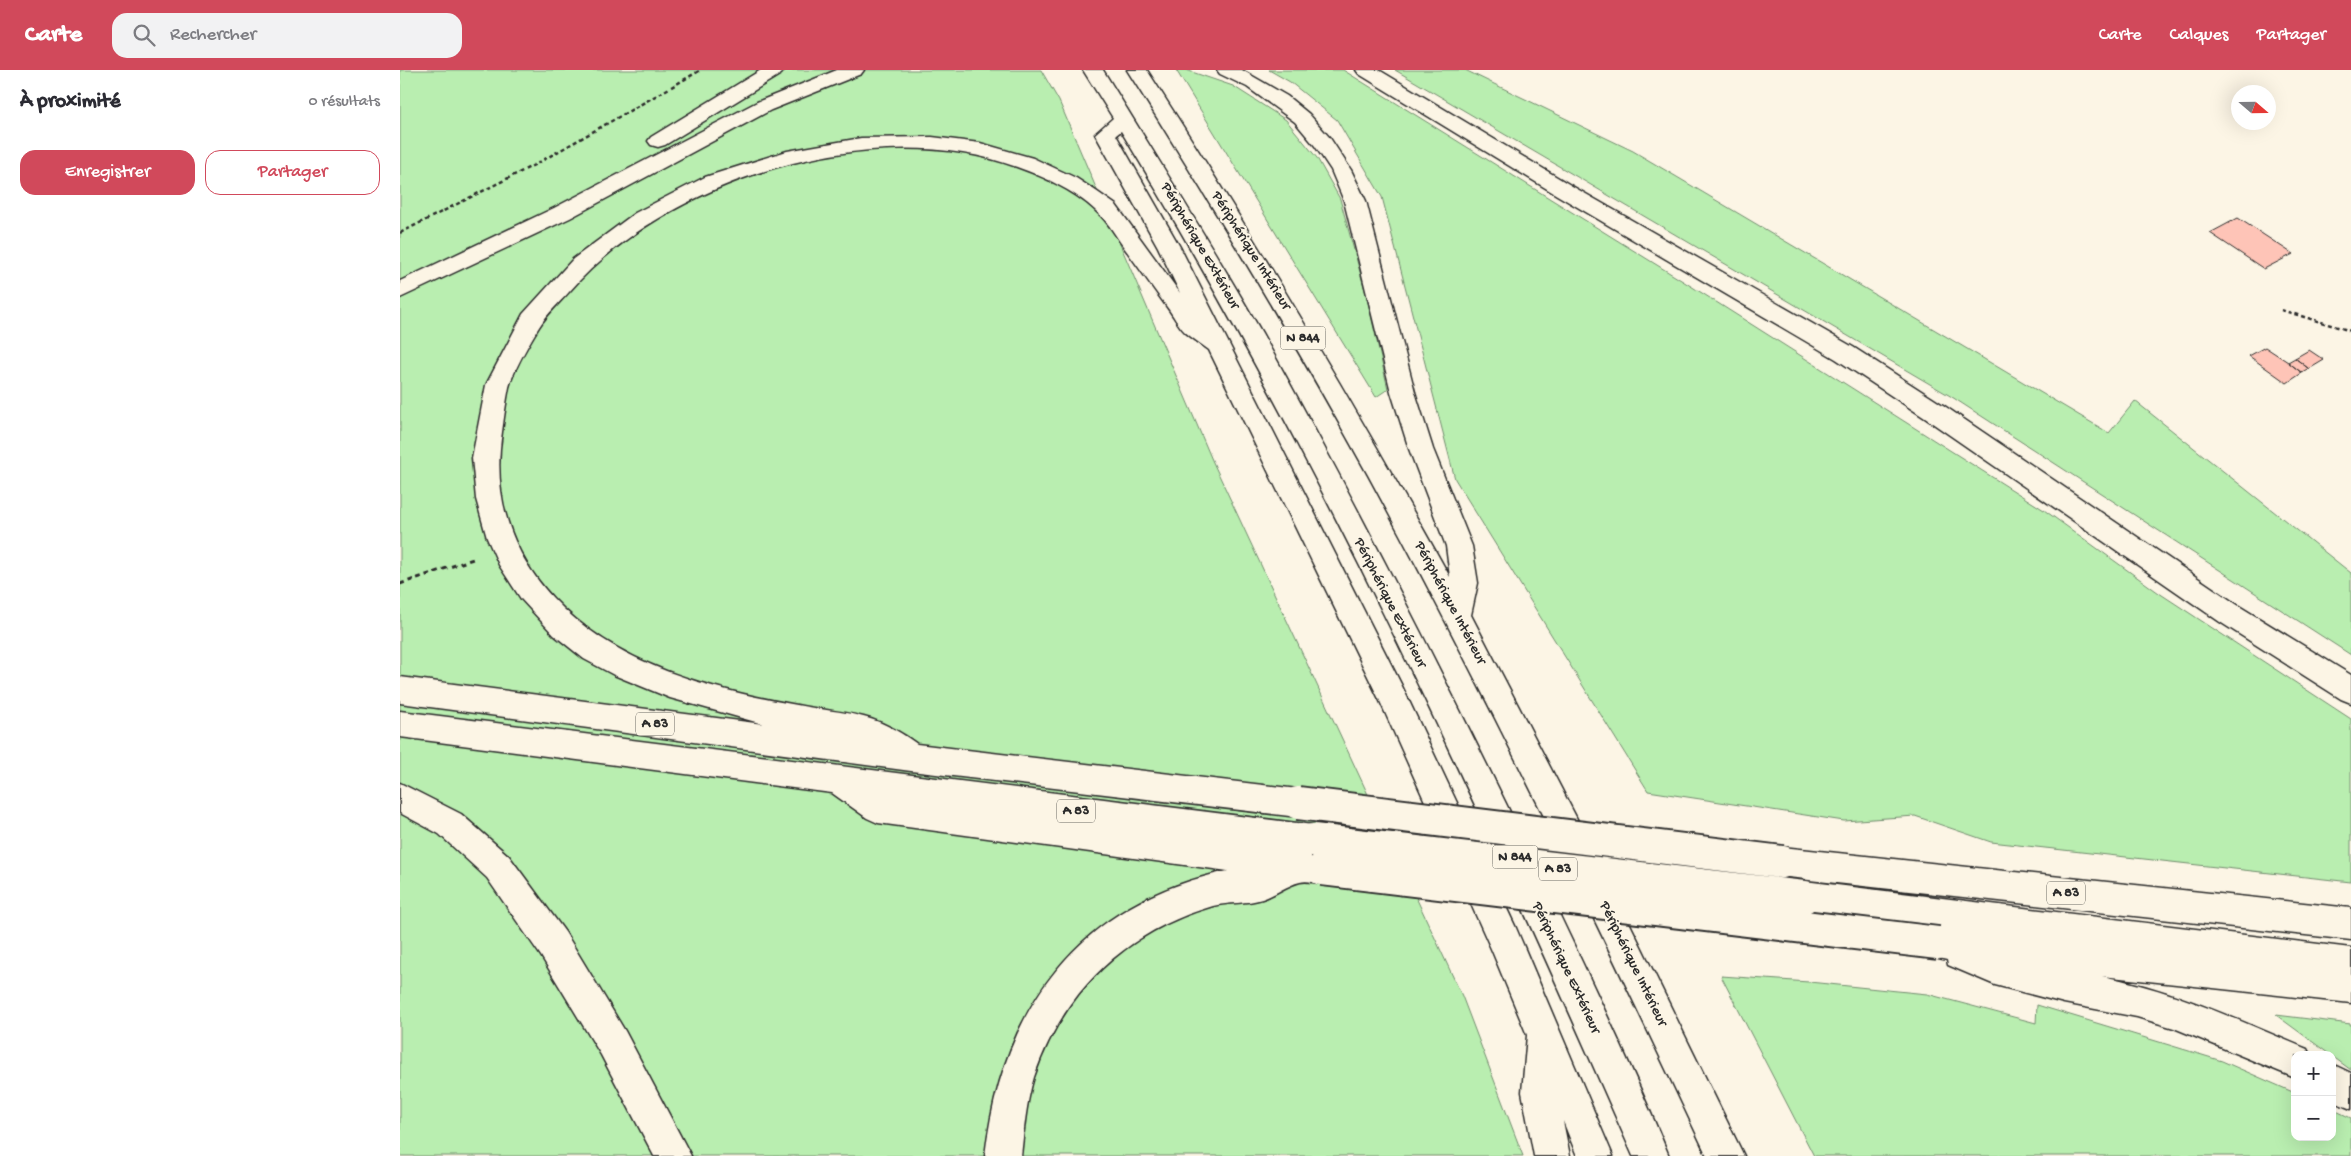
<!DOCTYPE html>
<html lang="fr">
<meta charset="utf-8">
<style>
:root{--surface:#fff;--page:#f2f2f3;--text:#2b2b33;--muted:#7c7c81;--line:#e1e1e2;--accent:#d1495b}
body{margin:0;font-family:"Gochi Hand",sans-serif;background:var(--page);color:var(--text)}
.controls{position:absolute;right:15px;bottom:15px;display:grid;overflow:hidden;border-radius:10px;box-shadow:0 5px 20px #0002}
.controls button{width:45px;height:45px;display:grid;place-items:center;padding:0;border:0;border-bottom:1px solid var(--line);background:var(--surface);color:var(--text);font:25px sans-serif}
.compass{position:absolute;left:1831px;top:15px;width:45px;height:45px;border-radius:50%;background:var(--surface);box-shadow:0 5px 20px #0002;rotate:110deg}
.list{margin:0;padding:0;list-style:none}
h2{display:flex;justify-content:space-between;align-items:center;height:65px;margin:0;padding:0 20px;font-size:21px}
h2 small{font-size:16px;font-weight:400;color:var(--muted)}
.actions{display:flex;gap:10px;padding:15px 20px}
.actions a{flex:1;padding:11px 0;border:1px solid var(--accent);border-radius:15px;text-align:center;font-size:18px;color:var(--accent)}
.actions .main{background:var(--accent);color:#fff}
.icon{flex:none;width:28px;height:28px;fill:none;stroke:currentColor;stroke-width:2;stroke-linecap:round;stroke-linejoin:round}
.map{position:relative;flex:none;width:1951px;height:1086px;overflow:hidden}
header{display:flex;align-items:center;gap:30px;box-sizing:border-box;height:70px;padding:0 25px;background:var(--accent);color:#fff}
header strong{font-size:24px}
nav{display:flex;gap:28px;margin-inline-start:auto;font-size:18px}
.search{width:350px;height:45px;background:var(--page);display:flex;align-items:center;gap:12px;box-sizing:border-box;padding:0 18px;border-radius:15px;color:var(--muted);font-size:19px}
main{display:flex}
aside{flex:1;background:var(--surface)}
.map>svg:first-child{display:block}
.green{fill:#b9eeb0;stroke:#728c6e}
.building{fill:#fec4b7;stroke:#2b2b2b}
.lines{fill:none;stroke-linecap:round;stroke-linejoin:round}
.highway-casing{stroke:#2b2b2b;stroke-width:3}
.path-far1{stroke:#2b2b2b;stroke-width:2.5;stroke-dasharray:4 3;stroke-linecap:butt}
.path{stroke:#2b2b2b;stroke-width:3;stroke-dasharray:5 4;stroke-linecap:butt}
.highway{fill:#fcf5e5;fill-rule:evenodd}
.highway-bridge-casing{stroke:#2b2b2b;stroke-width:36;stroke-linecap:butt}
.highway-bridge{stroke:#fcf5e5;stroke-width:32}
.labels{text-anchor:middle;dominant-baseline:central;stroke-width:4.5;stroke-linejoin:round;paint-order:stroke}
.shield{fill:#fcf5e5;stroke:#6a6863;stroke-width:1}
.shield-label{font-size:14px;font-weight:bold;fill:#2b2b2b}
.street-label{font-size:15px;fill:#2b2b2b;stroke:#fcf5e5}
</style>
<header>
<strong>Carte</strong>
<div class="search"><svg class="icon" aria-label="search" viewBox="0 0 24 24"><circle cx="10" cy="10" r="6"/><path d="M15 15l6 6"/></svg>Rechercher</div>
<nav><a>Carte</a><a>Calques</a><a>Partager</a></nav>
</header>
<main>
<aside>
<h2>À proximité<small>0 résultats</small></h2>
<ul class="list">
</ul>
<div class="actions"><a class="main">Enregistrer</a><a>Partager</a></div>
</aside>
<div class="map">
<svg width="1951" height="1086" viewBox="0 0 1951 1086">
<rect width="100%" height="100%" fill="#fcf5e5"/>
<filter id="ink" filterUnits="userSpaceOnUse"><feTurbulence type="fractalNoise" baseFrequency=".02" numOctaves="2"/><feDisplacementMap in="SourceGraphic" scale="10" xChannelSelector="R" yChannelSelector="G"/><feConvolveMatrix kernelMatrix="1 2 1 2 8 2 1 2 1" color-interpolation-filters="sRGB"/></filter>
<g filter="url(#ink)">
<!-- green -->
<path class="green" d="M0,0H641L659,31L812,390L1062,926L1123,1086H0Z
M776,0H786L833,16L886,50L917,88L940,129L966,224L988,319L976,327Z
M869,0H943L1302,223L1644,440L1759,523L1951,649V812L1591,772L1515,746L1444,751L1248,721L1055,409L982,127L937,50L890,12Z
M995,0H1065L1233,81L1709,363L1735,331L1951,503V585L1552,327Z
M1321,906L1409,912L1527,924L1636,953L1637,935L1822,991L1895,1023V1067H1932V1039L1951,1048V1086H1414Z
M1876,945L1951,954V1000Z"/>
<!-- building -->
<path class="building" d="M1838,148L1893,184L1864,199L1810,163Z
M1865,277L1888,292L1902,303L1887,313L1849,286Z
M1909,280L1924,290L1909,299L1895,288Z
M1895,288L1909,299L1902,303L1888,292Z"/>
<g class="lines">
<defs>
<path id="highway" d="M361,0H384L381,4L265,75L258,77L251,75L248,71L251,67Z
M437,0H464L461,4L371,40L170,148L0,228V211L154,138L357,32Z
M683,0H703C756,86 811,174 862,263C951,423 1034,586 1114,750C1167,861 1222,972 1269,1086H1233C1079,736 920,388 721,61L716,65L780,177L1001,614L1116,858L1213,1086H1177L1163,1051L1170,1086H1134L1122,1022L1127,965L1092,881L979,629L809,280C801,274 792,268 785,262C778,255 773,245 767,237C752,217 738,196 723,176C716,166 709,154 701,146C680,123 645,107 617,97C474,44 266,110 169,222C159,233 147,244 139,257C129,273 114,300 109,317C106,332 104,347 102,362C92,424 110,482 153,528C216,595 309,619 397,635C449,645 472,641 517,674L898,719L909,723L913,733L909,743L898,747L511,701L0,633V607L363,654L270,628L214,605L184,589L154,565L121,529L99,495L87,468L76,429L72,388L86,315L123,244L173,189L235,143L305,107L387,81L461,68L532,67L580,73L633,88L676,108L696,121L716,135L780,223L758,177L695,64L713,48Z
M727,0H747C854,166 954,334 1050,507L1046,476L1009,379L991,322L944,131L931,100L915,76L895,52L847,17L820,4L817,0H842L887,26L909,44L930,68L951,100L966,131L1015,322L1033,379L1072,476L1078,513L1071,545L1202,797L1344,1086H1307C1199,857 1089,628 968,405C892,267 811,133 727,0Z
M956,0H979L1172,116L1453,277L1543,335L1839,536L1951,605V633L1941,629L1820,552L1525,348L1436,289L1157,125L959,4Z
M0,641L913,755L924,759L929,770L924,781L918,783L933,788L938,799L933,810C916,817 912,809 900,812C887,815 875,825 862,829C847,834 829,832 813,836C726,861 663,921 634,1007C626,1033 624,1060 621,1086H585C602,939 678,832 828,801L478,753L467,748L432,723L0,667Z
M0,713L61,744L109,786L165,862L225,961L291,1086H254L201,985L141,886L87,808L39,764L0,743Z
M1382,777L1951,838V870L1382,807L1371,803L1366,792L1371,781Z
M1404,811L1951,878V933L1702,906C1774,920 1840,951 1907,979L1910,985H1895V1008L1774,958L1737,947L1664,933L1595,915L1548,895L1547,890L1526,885L1522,873L1526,861L1533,859L1404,843L1393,838L1388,827L1393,816Z
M1932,994L1951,1003V1039L1932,1031Z"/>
</defs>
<!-- highway casing -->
<use href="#highway" class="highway-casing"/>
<!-- path-far1 -->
<path class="path-far1" d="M0,163L138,93L301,0
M1881,240L1951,261"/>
<!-- path -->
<path class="path" d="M0,514L73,489"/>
<!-- highway -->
<use href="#highway" class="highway"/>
<defs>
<path id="highway-bridge" d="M898,733L1382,792
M913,770L1404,827
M922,799L1538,873"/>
</defs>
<!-- highway-bridge casing -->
<use href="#highway-bridge" class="highway-bridge-casing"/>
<!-- highway-bridge -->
<use href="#highway-bridge" class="highway-bridge"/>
</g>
</g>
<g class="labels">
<!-- shield labels -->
<g class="shield">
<rect x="880.5" y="256.5" width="45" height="23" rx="4"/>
<rect x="236" y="642.5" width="38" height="23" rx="4"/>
<rect x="657" y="729.5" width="38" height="23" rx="4"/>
<rect x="1092.5" y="775.5" width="45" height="23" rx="4"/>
<rect x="1139" y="787.5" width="38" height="23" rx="4"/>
<rect x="1647" y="811.5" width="38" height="23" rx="4"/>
</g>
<g class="shield-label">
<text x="903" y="268">N 844</text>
<text x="255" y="654">A 83</text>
<text x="676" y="741">A 83</text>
<text x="1115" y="787">N 844</text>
<text x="1158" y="799">A 83</text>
<text x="1666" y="823">A 83</text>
</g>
<!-- street labels -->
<g class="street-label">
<text transform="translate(800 176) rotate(60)">Périphérique Extérieur</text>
<text transform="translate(851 181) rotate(58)">Périphérique Intérieur</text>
<text transform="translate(990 533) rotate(63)">Périphérique Extérieur</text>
<text transform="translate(1050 533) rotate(62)">Périphérique Intérieur</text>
<text transform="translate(1233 894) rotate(64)">Périphérique Intérieur</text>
<text transform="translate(1166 898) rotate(65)">Périphérique Extérieur</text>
</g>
</g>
</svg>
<div class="controls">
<button>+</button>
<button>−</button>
</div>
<svg class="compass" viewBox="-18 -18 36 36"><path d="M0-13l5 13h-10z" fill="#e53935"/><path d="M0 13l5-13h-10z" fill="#7c7c81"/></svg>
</div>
</main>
